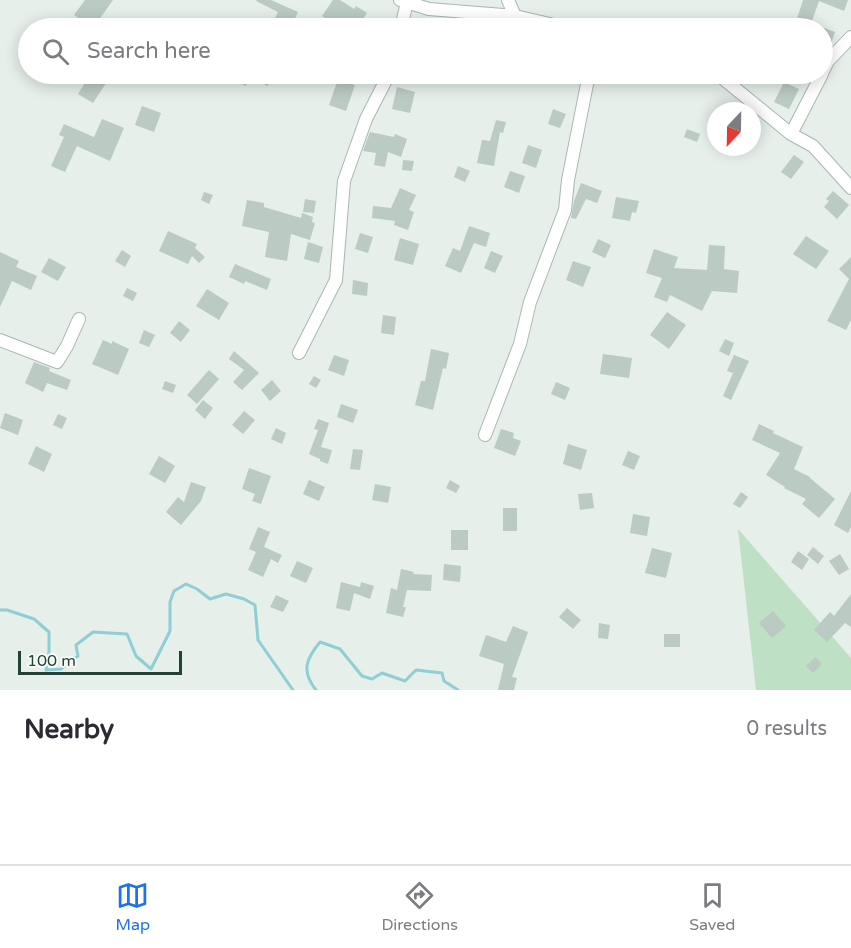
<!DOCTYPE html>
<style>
:root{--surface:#fff;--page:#f7f7f7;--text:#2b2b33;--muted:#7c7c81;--line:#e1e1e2;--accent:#1a73e8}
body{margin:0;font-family:"Varela Round",sans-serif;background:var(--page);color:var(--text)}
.compass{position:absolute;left:707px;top:102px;width:54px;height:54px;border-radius:50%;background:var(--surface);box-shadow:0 3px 15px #0003;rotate:202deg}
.scale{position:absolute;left:18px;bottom:15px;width:164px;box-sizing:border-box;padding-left:6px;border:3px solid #244137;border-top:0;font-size:16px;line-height:21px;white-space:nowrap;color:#244137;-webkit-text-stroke:4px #f6fbf8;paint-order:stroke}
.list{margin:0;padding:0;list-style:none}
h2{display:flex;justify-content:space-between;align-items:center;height:78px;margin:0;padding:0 24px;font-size:26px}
h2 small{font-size:20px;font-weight:400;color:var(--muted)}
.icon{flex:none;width:33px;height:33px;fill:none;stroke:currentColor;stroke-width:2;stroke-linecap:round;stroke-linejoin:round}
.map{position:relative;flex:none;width:851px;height:690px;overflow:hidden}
.search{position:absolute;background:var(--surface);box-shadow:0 3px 15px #0003;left:18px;right:18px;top:18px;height:66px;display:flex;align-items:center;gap:15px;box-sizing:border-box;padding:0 21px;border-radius:33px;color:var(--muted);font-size:22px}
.sheet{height:174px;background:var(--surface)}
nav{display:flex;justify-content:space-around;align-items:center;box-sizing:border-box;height:84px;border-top:2px solid var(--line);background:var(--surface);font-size:16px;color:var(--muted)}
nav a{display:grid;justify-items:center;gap:3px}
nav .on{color:var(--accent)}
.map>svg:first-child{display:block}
.green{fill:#bee0c5}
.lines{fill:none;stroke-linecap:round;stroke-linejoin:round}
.stream{stroke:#8eced4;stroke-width:3}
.building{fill:#bbcac3}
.minor-casing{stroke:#a8b7b1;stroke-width:14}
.minor{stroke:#fff;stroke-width:12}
</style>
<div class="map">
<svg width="851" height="690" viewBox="0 0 851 690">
<rect width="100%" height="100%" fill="#e6efea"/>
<!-- green -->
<path class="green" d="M738,529L851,658V690H756Z"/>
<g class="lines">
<!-- stream -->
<path class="stream" d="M0,610H7L34,619L49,632V652L46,670L61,669L78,656L76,645L93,632L127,634L136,656L151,669L170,631V602L174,591L186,584L197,589L210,599L226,594L244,599L255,605L258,640L293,690
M316,690C301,671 306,659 320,642L340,649L362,676L372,679L382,673L405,681L416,670L442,673L444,681L458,690"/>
</g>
<!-- building -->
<path class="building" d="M85,0H113L93,28L74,15Z
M257,0H271L298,12L291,28H280L272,25L278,12L256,1Z
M333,0H340L354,9L356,6L367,13L357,28H339L322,16Z
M803,0H848L844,11L819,1L810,27L796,22Z
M822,27L835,32L830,46L822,43Z
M95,74H112L93,103L78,94L86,81L90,83Z
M219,74H276L267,86L251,75L246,86Z
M338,79L355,85L346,111L329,105Z
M784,82L799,89L789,109L774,102Z
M397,87L415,92L410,113L392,109Z
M142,106L161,113L154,132L135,125Z
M553,109L566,114L560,128L548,124Z
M102,119L124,128L110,161L77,146L65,172L51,166L64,137L59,135L64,124L94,137Z
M496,120L506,122L503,133L500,132L494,166L477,163L482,140L490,141Z
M687,129L700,134L697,142L684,137Z
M370,132L394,137L395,134L407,139L401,157L388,152L385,167L374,165L376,153L363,151Z
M528,145L542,150L536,168L522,163Z
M794,155L804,162L791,179L781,172Z
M403,160L414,161L412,171L402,170Z
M458,166L470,171L465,182L454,177Z
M510,171L525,176L519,193L504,187Z
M581,183L602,191L597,203L586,199L576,219L571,218L574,201Z
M400,188L416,195L409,210L414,212L408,230L394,225L395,221L372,218L373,206L391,208Z
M833,191L849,205L837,219L824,207L829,201L826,199Z
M204,192L213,195L209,204L201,200Z
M616,197L639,201L636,213L632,212L630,221L612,218Z
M305,199L316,201L314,213L303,212Z
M247,200L264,203V207L301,218L302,213L313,217L312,222L315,223L310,240L291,234L287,261L265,257L269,232L242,226Z
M469,226L490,233L486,247L474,243L461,273L445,266L453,248L460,251Z
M168,231L197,244L195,248L205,257L199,263L192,256L188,264L159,251Z
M360,233L373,237L368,253L355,249Z
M806,236L829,251L816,269L793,254Z
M400,238L419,244L413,265L394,260Z
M598,239L611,245L605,258L592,252Z
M308,242L323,247L319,263L304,259Z
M709,245L725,246L724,269L739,271L737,293L712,291L702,311L670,295L667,302L654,297L662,278L646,273L654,249L678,257L674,268L707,270Z
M122,250L131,256L125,267L115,261Z
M491,251L503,256L495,273L484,268Z
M0,252L19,261L16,267L37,276L31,290L12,281L0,307Z
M851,257V320L846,330L827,321L849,279L839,269Z
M49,258L66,267L58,281L41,272Z
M573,261L591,267L583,287L566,280Z
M235,264L271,279L267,290L245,281L244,284L229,277Z
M353,280L368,283L367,296L352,294Z
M127,288L137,293L133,301L123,296Z
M207,289L229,303L219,320L196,306Z
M667,312L686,325L669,349L650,335Z
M383,315L396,317L394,335L381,333Z
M179,321L190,330L181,342L170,333Z
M144,330L155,335L149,347L139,343Z
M725,339L734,343L729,356L719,351Z
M103,340L112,344V341L129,349L118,375L92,364Z
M431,349L449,353L446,369L443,368L433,410L415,405L421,381H425Z
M234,351L259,373L242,390L233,382L244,370L229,359Z
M603,354L632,358L629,378L600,374Z
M334,355L349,360L344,376L328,370Z
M734,355L749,361L731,400L723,396L733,373L727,371Z
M34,362L50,368L49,371L71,380L67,390L47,383L43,392L25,383Z
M209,370L219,379L197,404L187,395Z
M314,376L321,380L316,388L309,384Z
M272,380L281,391L270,401L261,390Z
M165,381L176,385L173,393L162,389Z
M556,382L570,388L565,400L551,394Z
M203,400L213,408L205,419L195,410Z
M341,404L358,410L353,423L337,417Z
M244,411L255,420L243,434L232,425Z
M5,413L23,420L18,435L0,428Z
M58,414L67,418L62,429L53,425Z
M318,419L329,423L321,447L332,450L328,464L320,461V459L309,454L318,430L314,429Z
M759,424L774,431L773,433L803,447L794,469L810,477V478L835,499L819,518L802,504L806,499L784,488L785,487L766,475L780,453L752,440Z
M276,428L286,433L282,444L271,439Z
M501,429L514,433L513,438L521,441L515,456L494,448Z
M568,444L587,450L581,470L563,464Z
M36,446L52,454L44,472L28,464Z
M353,449L363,450L360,470L350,469Z
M628,451L640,456L634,470L622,465Z
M159,456L175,466L165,483L149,474Z
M249,468L271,476L261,504L252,501L255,494L242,489Z
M309,480L325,487L319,501L303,494Z
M450,480L460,486L456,493L446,488Z
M191,482L206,487L201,501L181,525L166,512L178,497L184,502Z
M375,484L391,487L388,503L372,500Z
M851,491V527L848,533L834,525Z
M741,492L748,497L740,508L733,504Z
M592,493L594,508L580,510L578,494Z
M503,508H517V531H503Z
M633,514L650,517L647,536L630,533Z
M258,527L270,532L264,547L282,555L278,563L271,559L263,577L248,570L256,552L249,549Z
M451,530H468V550H451Z
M813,547L824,556L818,564L807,555Z
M652,548L672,553L666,578L645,573Z
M798,551L809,559L802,570L791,562Z
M840,554L849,569L839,575L829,561Z
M297,561L313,568L306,583L290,576Z
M444,564L461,566L460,582L443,580Z
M401,569L414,572L413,574L432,575L431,591L407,590L403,607H406L403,617L386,613L391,588L397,590Z
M341,582L360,587L361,582L374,586L370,599L354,593L350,611L336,608Z
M851,594V627L845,623L827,642L814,630L830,612L834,616Z
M276,595L289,601L283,612L270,607Z
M567,608L581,620L573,629L559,617Z
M773,611L786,626L772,638L759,623Z
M599,623L610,625L608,639L598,638Z
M513,626L528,632L512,677L517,678L514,690H498L504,664L479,656L486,635L506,642Z
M664,634H680V647H664Z
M815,657L822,664L813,673L806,666Z"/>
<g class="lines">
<defs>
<path id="minor" d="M400,0L429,9L515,16L567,28
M508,0L515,16
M401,28L407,2
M822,73L828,61L851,37
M713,74L720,76L791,134L813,146L851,188
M791,134L822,74
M0,340L57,362L67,346L79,319
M299,353L336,280L344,181L366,119L389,74
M485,435L520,344L530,302L565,210L568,180L589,74"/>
</defs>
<!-- minor casing -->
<use href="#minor" class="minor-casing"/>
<!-- minor -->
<use href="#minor" class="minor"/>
</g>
</svg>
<svg class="compass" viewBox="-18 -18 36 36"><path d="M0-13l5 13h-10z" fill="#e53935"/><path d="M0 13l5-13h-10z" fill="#7c7c81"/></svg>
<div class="scale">100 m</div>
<div class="search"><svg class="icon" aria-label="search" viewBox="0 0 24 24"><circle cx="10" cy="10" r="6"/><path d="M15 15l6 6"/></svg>Search here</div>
</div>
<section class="sheet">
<h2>Nearby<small>0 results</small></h2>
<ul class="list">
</ul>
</section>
<nav>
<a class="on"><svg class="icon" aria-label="map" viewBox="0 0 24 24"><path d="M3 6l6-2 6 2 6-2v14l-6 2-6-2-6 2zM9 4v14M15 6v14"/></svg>Map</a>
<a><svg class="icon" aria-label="directions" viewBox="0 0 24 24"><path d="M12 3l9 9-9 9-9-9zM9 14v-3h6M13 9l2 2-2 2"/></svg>Directions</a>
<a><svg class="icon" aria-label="saved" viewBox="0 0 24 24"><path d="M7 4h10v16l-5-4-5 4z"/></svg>Saved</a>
</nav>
